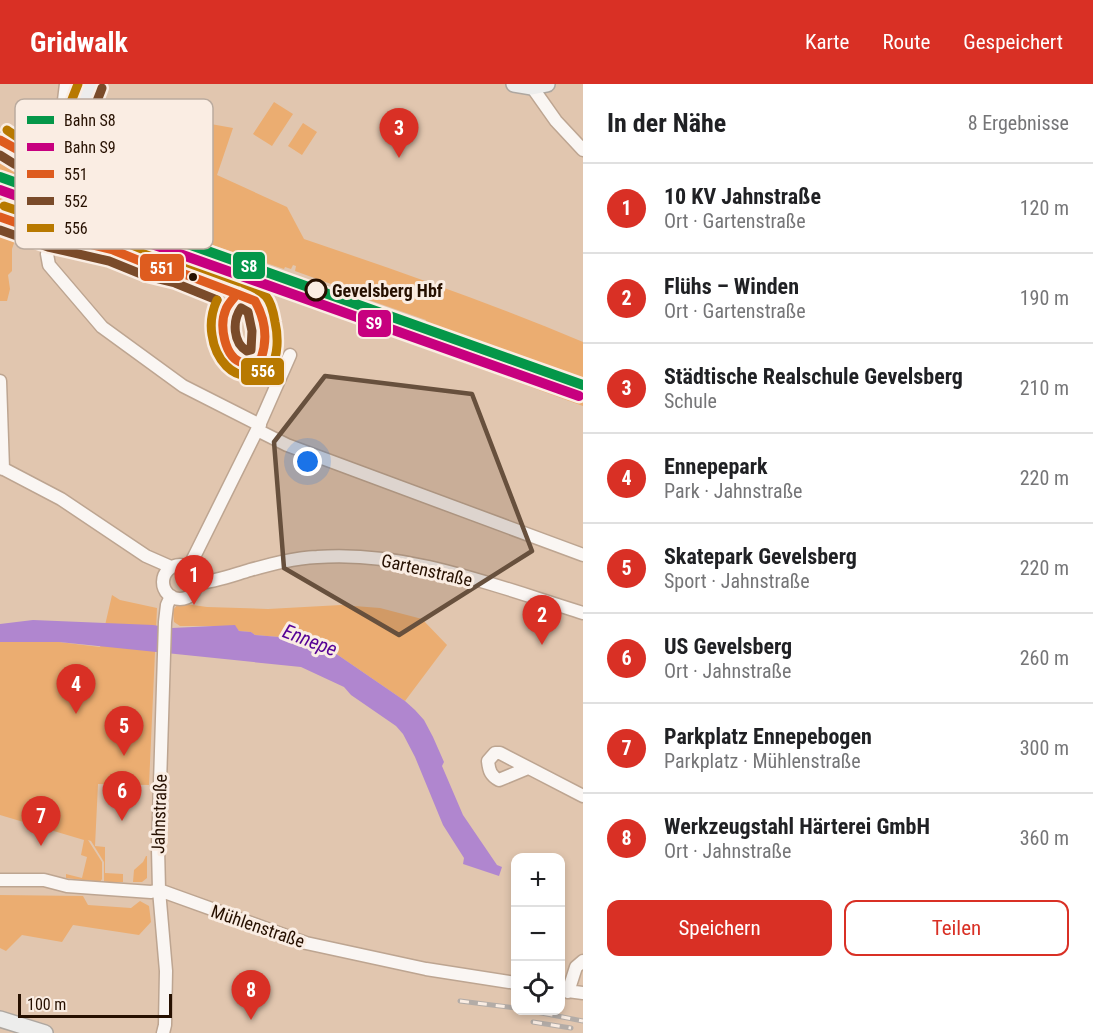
<!DOCTYPE html>
<html lang="de">
<meta charset="utf-8">
<style>
:root{--surface:#fff;--page:#f6f6f6;--text:#202124;--muted:#757577;--line:#e0e0e0;--accent:#d93025}
body{margin:0;font-family:"Roboto Condensed",sans-serif;background:var(--page);color:var(--text)}
.controls{position:absolute;right:18px;bottom:18px;display:grid;overflow:hidden;border-radius:12px;box-shadow:0 3px 9px #0003}
.controls button{width:54px;height:54px;display:grid;place-items:center;padding:0;border:0;border-bottom:2px solid var(--line);background:var(--surface);color:var(--text);font:30px sans-serif}
.scale{position:absolute;left:18px;bottom:15px;width:154px;box-sizing:border-box;padding-left:6px;border:3px solid #261000;border-top:0;font-size:16px;line-height:21px;white-space:nowrap;color:#261000;-webkit-text-stroke:4px #faede3;paint-order:stroke}
.you{position:absolute;left:308px;top:378px;width:21px;height:21px;margin:-15px;border:4px solid #fff;border-radius:50%;background:#1a73e8;box-shadow:0 0 0 9px #1a73e833}
.badge{display:grid;place-items:center;width:39px;height:39px;border-radius:50%;background:var(--accent);color:#fff;font-size:20px;font-weight:700}
.pin{position:absolute;translate:-50% -50px;filter:drop-shadow(0 2px 3px #0008)}
.pin::after{content:'';position:absolute;top:32px;width:21px;height:18px;background:inherit;clip-path:polygon(0 0,100% 0,50% 100%)}
.list{margin:0;padding:0;list-style:none}
h2{display:flex;justify-content:space-between;align-items:center;height:78px;margin:0;padding:0 24px;font-size:26px}
h2 small{font-size:20px;font-weight:400;color:var(--muted)}
.list li{display:grid;grid-template-columns:39px 1fr auto;gap:18px;align-items:center;box-sizing:border-box;height:90px;padding:0 24px;border-top:2px solid var(--line)}
.list b{display:block;font-size:22px;white-space:nowrap}
.list p{margin:0;font-size:20px;white-space:nowrap;color:var(--muted)}
.list em{font-size:20px;font-style:normal;color:var(--muted)}
.actions{display:flex;gap:12px;padding:18px 24px}
.actions a{flex:1;padding:14px 0;border:2px solid var(--accent);border-radius:12px;text-align:center;font-size:21px;color:var(--accent)}
.actions .main{background:var(--accent);color:#fff}
.icon{flex:none;width:33px;height:33px;fill:none;stroke:currentColor;stroke-width:2;stroke-linecap:round;stroke-linejoin:round}
.map{position:relative;flex:none;width:583px;height:949px;overflow:hidden}
header{display:flex;align-items:center;gap:36px;box-sizing:border-box;height:84px;padding:0 30px;background:var(--accent);color:#fff}
header strong{font-size:28px}
nav{display:flex;gap:33px;margin-inline-start:auto;font-size:21px}
main{display:flex}
aside{flex:1;background:var(--surface)}
.map>svg:first-child{display:block}
.green{fill:#ebad71}
.water{fill:#b086cf}
.lines{fill:none;stroke-linecap:round;stroke-linejoin:round}
.minor-casing{stroke:#bda591;stroke-width:15}
.major-casing{stroke:#aea7a0;stroke-width:18}
.minor{stroke:#faf6f3;stroke-width:12}
.major{stroke:#ededec;stroke-width:15}
.rail-casing{stroke:#b3aca7;stroke-width:5}
.rail{stroke:#faede3;stroke-width:3;stroke-dasharray:9;stroke-linecap:butt}
.bus-1-casing{stroke:#faede3;stroke-width:14}
.bus-2-casing{stroke:#faede3;stroke-width:14}
.bus-3-casing{stroke:#faede3;stroke-width:14}
.bus-1{stroke:#de5c1f;stroke-width:9}
.bus-2{stroke:#7a4b2a;stroke-width:9}
.bus-3{stroke:#b87900;stroke-width:9}
.rail-1-casing{stroke:#faede3;stroke-width:15}
.rail-2-casing{stroke:#faede3;stroke-width:15}
.rail-1{stroke:#049749;stroke-width:10}
.rail-2{stroke:#c7007f;stroke-width:10}
.marked{fill:#67503d;fill-opacity:0.2;stroke:#67503d;stroke-width:4.5;stroke-linejoin:round}
.bus-dot{fill:#261000;stroke:#faede3;stroke-width:2}
.stop-dot{fill:#faede3;stroke:#261000;stroke-width:3}
.labels{text-anchor:middle;dominant-baseline:central;stroke-width:6;stroke-linejoin:round;paint-order:stroke}
.stop-label{font-size:18px;font-weight:bold;fill:#261000;stroke:#faede3;text-anchor:start}
.street-label{font-size:18px;fill:#261000;stroke:#faede3}
.water-label{font-size:20px;font-style:italic;fill:#550095;stroke:#faede3}
.key{fill:#faede3;stroke:#baab9f;stroke-width:1.5}
.key-label{font-size:16px;fill:#261000}
.line-badge{stroke:#faede3;stroke-width:2}
.badge-label{font-size:16px;text-anchor:middle;font-weight:bold;fill:#fff}
</style>
<header>
<strong>Gridwalk</strong>
<nav><a>Karte</a><a>Route</a><a>Gespeichert</a></nav>
</header>
<main>
<div class="map">
<svg width="583" height="949" viewBox="0 0 583 949">
<rect width="100%" height="100%" fill="#e1c6af"/>
<!-- green -->
<path class="green" d="M274,18L293,30L272,62L253,50Z
M183,35L233,44L217,91L287,123L304,155C398,187 491,219 583,258V322L420,263L426,236L341,206L342,204L295,187L296,182L293,181L291,185L285,183L284,185L89,120L175,101Z
M303,39L317,48L302,71L288,62Z
M0,64L67,94L65,114L0,86Z
M0,104L61,126L55,134L46,139L0,124Z
M0,139L19,144L12,165V187L8,191L10,205L7,217H0Z
M112,511L120,516L157,524L149,701L98,700L95,762L105,763V789L123,790V798H104V778L91,757L88,756L102,778V795L100,798L66,794V790L82,794L87,773L81,771L84,756L0,731V558H59L100,563Z
M179,519L207,523L268,525L341,521L380,524L422,535L447,561L405,617L316,556L255,551L251,548L239,547L235,542H180L174,538L173,526Z
M146,772H147V794L142,798H133L134,786L143,778Z
M0,811L83,812L88,821L131,824L140,817L149,822L151,838L139,851L73,841L62,858L22,851L6,867L0,864Z"/>
<!-- water -->
<path class="water" d="M33,536L153,541L172,544L235,541L239,547L251,548L255,551L316,556L405,617L415,626L424,636L433,653L444,678L442,682L463,731L497,781L502,783L499,792L463,780L464,774L443,741L415,673L403,650L396,642L351,611L344,603L301,583L59,558H0V540Z"/>
<g class="lines">
<defs>
<path id="minor" d="M532,3L556,37L583,66
M65,84L58,65L66,0
M39,146L51,151L47,170L49,181L102,243L183,302L260,341
M0,297L3,385
M257,346L287,361L583,471
M0,383L61,415L146,472L171,483
M163 498a17 17 0 1 1 34 0a17 17 0 1 1-34 0Z
M189,483L257,346L290,271
M197,499C215,498 233,491 250,486C272,480 294,474 317,473C407,466 498,503 583,529
M528,684L499,696C491,692 489,687 488,677L495,669H500L583,712
M0,796H44L67,802L151,808L159,806L306,859L426,885L516,899
M560,906L583,909
M568,908L576,883L583,877
M163,949L165,941L166,887L159,806L158,764L165,538L167,521L171,512"/>
<path id="major" d="M514,0L532,3L547,0
M0,56C16,64 46,88 65,84C72,83 75,77 78,71
M0,133C12,137 27,145 40,146C84,150 77,53 81,26C83,16 87,8 91,0
M0,935L45,949"/>
</defs>
<!-- minor casing -->
<use href="#minor" class="minor-casing"/>
<!-- major casing -->
<use href="#major" class="major-casing"/>
<!-- minor -->
<use href="#minor" class="minor"/>
<!-- major -->
<use href="#major" class="major"/>
<defs>
<path id="rail" d="M460,917L516,924
M526,926L583,937
M533,938L571,944"/>
</defs>
<!-- rail casing -->
<use href="#rail" class="rail-casing"/>
<!-- rail -->
<use href="#rail" class="rail"/>
<defs>
<path id="bus-1" d="M0,56L38,77L65,84
M0,133L51,151L113,166L150,181L179,188L237,210
M62,137C73,120 74,102 65,84
M237,210L255,217C265,235 268,255 261,275C255,277 249,281 243,279C224,274 219,241 226,225C228,220 233,215 237,210Z"/>
<path id="bus-2" d="M0,71C22,86 81,118 90,73C93,59 91,44 93,31C94,22 99,13 102,4
M72,144C88,122 90,83 91,56
M0,146L48,163L109,177L146,192L175,199L217,216
M241,224L248,228L252,247L251,266L247,267C233,259 232,237 241,224Z"/>
<path id="bus-3" d="M7,46C23,57 44,73 64,71L66,68L69,23L78,0
M4,122L54,139L117,155L154,170L183,177L240,198
M52,130L66,89L67,56
M217,216C212,227 210,239 212,251C215,273 232,299 258,289C262,288 267,286 270,283C279,273 278,251 275,238C271,213 266,208 243,199"/>
</defs>
<!-- bus-1 casing -->
<use href="#bus-1" class="bus-1-casing"/>
<!-- bus-2 casing -->
<use href="#bus-2" class="bus-2-casing"/>
<!-- bus-3 casing -->
<use href="#bus-3" class="bus-3-casing"/>
<!-- bus-1 -->
<use href="#bus-1" class="bus-1"/>
<!-- bus-2 -->
<use href="#bus-2" class="bus-2"/>
<!-- bus-3 -->
<use href="#bus-3" class="bus-3"/>
<defs>
<path id="rail-1" d="M0,93L583,301"/>
<path id="rail-2" d="M0,106L579,312"/>
</defs>
<!-- rail-1 casing -->
<use href="#rail-1" class="rail-1-casing"/>
<!-- rail-2 casing -->
<use href="#rail-2" class="rail-2-casing"/>
<!-- rail-1 -->
<use href="#rail-1" class="rail-1"/>
<!-- rail-2 -->
<use href="#rail-2" class="rail-2"/>
</g>
<!-- marked area -->
<path class="marked" d="M325,292L472,310L532,467L399,551L284,484L274,358Z"/>
<!-- markers -->
<circle class="bus-dot" cx="193" cy="193" r="5"/>
<circle class="stop-dot" cx="316" cy="206" r="10"/>
<g class="labels">
<!-- stop labels -->
<g class="stop-label">
<text x="332" y="206">Gevelsberg Hbf</text>
</g>
<!-- street labels -->
<g class="street-label">
<text transform="translate(427 486) rotate(13)">Gartenstraße</text>
<text transform="translate(159 730) rotate(-88)">Jahnstraße</text>
<text transform="translate(258 842) rotate(19)">Mühlenstraße</text>
</g>
<!-- water labels -->
<g class="water-label">
<text transform="translate(310 556) rotate(21)">Ennepe</text>
</g>
</g>
<!-- legend -->
<rect x="15" y="15" width="198" height="150" rx="9" class="key"/>
<rect x="27" y="32" width="27" height="8" fill="#049749"/>
<rect x="27" y="59" width="27" height="8" fill="#c7007f"/>
<rect x="27" y="86" width="27" height="8" fill="#de5c1f"/>
<rect x="27" y="113" width="27" height="8" fill="#7a4b2a"/>
<rect x="27" y="140" width="27" height="8" fill="#b87900"/>
<g class="key-label">
<text x="64" y="42">Bahn S8</text>
<text x="64" y="69">Bahn S9</text>
<text x="64" y="96">551</text>
<text x="64" y="123">552</text>
<text x="64" y="150">556</text>
</g>
<g class="line-badge">
<rect x="232" y="167" width="34" height="29" rx="6" fill="#049749"/>
<rect x="139" y="169" width="46" height="29" rx="6" fill="#de5c1f"/>
<rect x="357" y="225" width="35" height="29" rx="6" fill="#c7007f"/>
<rect x="240" y="273" width="45" height="29" rx="6" fill="#b87900"/>
</g>
<g class="badge-label">
<text x="249" y="188">S8</text>
<text x="162" y="190">551</text>
<text x="374" y="245">S9</text>
<text x="263" y="293">556</text>
</g>
</svg>
<div class="controls">
<button>+</button>
<button>−</button>
<button><svg class="icon" aria-label="locate" viewBox="0 0 24 24"><circle cx="12" cy="12" r="6"/><path d="M12 2v4M12 18v4M2 12h4M18 12h4"/></svg></button>
</div>
<div class="scale">100 m</div>
<div class="you"></div>
<div class="pin badge" style="left:194px;top:521px">1</div>
<div class="pin badge" style="left:542px;top:561px">2</div>
<div class="pin badge" style="left:399px;top:74px">3</div>
<div class="pin badge" style="left:76px;top:630px">4</div>
<div class="pin badge" style="left:124px;top:672px">5</div>
<div class="pin badge" style="left:122px;top:737px">6</div>
<div class="pin badge" style="left:41px;top:762px">7</div>
<div class="pin badge" style="left:251px;top:936px">8</div>
</div>
<aside>
<h2>In der Nähe<small>8 Ergebnisse</small></h2>
<ul class="list">
<li><span class="badge">1</span><div><b>10 KV Jahnstraße</b><p>Ort · Gartenstraße</p></div><em>120 m</em></li>
<li><span class="badge">2</span><div><b>Flühs – Winden</b><p>Ort · Gartenstraße</p></div><em>190 m</em></li>
<li><span class="badge">3</span><div><b>Städtische Realschule Gevelsberg</b><p>Schule</p></div><em>210 m</em></li>
<li><span class="badge">4</span><div><b>Ennepepark</b><p>Park · Jahnstraße</p></div><em>220 m</em></li>
<li><span class="badge">5</span><div><b>Skatepark Gevelsberg</b><p>Sport · Jahnstraße</p></div><em>220 m</em></li>
<li><span class="badge">6</span><div><b>US Gevelsberg</b><p>Ort · Jahnstraße</p></div><em>260 m</em></li>
<li><span class="badge">7</span><div><b>Parkplatz Ennepebogen</b><p>Parkplatz · Mühlenstraße</p></div><em>300 m</em></li>
<li><span class="badge">8</span><div><b>Werkzeugstahl Härterei GmbH</b><p>Ort · Jahnstraße</p></div><em>360 m</em></li>
</ul>
<div class="actions"><a class="main">Speichern</a><a>Teilen</a></div>
</aside>
</main>
